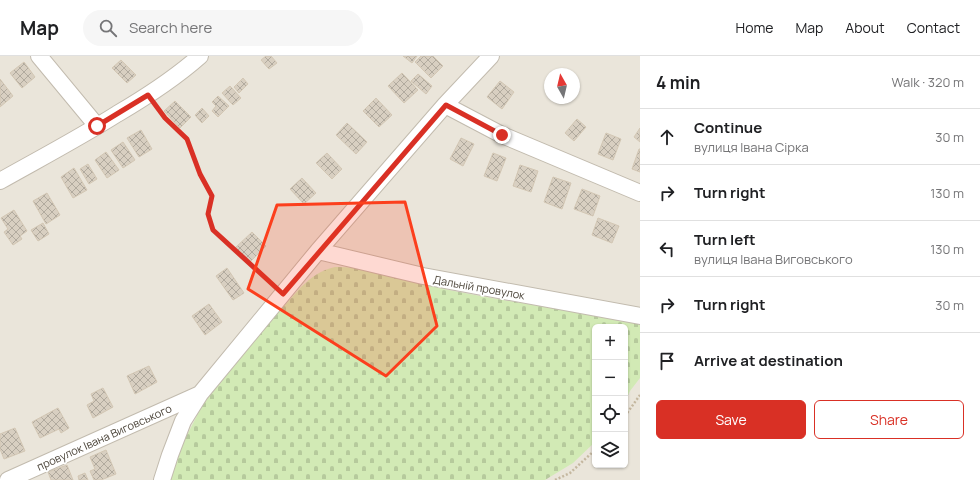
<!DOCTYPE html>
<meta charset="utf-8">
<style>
:root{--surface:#fff;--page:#f6f6f6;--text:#202124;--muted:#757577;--line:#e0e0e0;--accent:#d93025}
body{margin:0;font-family:Manrope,sans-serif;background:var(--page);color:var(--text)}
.controls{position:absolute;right:12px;bottom:12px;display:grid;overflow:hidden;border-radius:6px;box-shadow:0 1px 3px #0004}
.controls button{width:36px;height:36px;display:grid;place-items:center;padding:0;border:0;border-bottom:1px solid var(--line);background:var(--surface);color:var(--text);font:20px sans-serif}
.compass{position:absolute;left:544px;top:12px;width:36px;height:36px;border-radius:50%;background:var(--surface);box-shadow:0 1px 3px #0004;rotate:352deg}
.stop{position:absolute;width:12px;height:12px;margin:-9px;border:3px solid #d93025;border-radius:50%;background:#fff}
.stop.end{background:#d93025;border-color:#fff;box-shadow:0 1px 4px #0008}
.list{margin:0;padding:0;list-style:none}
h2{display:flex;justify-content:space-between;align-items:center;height:52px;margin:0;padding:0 16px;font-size:17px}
h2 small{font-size:13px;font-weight:400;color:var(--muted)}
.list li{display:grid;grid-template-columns:26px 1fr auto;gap:12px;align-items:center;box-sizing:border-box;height:56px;padding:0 16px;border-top:1px solid var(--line)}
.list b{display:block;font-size:15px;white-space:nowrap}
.list p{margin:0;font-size:13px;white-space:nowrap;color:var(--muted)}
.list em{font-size:13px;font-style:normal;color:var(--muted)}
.actions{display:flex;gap:8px;padding:12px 16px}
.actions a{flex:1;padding:9px 0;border:1px solid var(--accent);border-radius:6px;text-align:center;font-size:14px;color:var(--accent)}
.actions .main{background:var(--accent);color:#fff}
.icon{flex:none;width:22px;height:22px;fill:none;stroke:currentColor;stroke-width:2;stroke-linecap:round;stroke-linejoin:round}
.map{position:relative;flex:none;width:640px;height:424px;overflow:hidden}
header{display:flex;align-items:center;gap:24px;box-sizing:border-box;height:56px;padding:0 20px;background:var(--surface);border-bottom:1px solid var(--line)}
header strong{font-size:19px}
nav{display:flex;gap:22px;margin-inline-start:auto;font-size:14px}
.search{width:280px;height:36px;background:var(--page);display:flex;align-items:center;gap:10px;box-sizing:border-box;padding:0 14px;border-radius:22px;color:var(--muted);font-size:15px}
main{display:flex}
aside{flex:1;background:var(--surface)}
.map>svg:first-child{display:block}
.residential{fill:#eae5da;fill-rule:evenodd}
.cemetery{fill:url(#cemetery-stones)}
.building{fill:url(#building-cross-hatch);stroke:#d3c7b4}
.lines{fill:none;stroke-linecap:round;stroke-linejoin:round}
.minor-casing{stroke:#c2bbae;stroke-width:18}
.path{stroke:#c4b79f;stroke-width:2.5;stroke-dasharray:2 2;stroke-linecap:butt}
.minor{stroke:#fff;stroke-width:16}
.route{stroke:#d93025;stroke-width:5}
.marked{fill:#fc3f1d;fill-opacity:0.2;stroke:#fc3f1d;stroke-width:3;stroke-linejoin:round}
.labels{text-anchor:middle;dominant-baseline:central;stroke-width:3.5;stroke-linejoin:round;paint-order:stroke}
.street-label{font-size:11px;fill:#4b4439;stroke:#fff}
</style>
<header>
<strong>Map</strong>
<div class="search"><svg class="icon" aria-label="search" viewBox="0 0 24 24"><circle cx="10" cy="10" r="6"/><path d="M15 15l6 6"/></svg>Search here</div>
<nav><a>Home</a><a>Map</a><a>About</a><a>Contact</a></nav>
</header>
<main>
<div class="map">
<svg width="640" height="424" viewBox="0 0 640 424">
<defs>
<pattern id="cemetery-stones" width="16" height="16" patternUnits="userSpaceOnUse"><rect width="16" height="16" fill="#d2eab5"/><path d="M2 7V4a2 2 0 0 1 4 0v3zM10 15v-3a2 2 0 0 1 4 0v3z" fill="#b6ca9c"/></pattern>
<pattern id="building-cross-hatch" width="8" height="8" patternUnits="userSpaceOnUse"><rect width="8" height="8" fill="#d8cfc1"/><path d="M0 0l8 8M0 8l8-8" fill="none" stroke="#b1aa9e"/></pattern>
</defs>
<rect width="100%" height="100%" fill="#f6f3ec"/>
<!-- residential -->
<path class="residential" d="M0,0H640V424H0ZM550,18H574V42H550ZM595,271H625V409H595Z"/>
<!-- cemetery -->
<path class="cemetery" d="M335,211C375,210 415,227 454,235C516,247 578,256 640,267V322L630,335L625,345V271H595V386L573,407L545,424H167L175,402L202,350L215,331L230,311L301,231C313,220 319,215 335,211Z"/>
<!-- building -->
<path class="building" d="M266,0H271L277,7L269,13L261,4Z
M403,0H417L412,7Z
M421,0H433L443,10L431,22L415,6Z
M121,4L136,19L127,27L112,12Z
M24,6L35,21L22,32L10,17Z
M402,17L418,34L404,47L388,30Z
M418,18L432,30L426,38L411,25Z
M243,22L248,28L239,37L234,31Z
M0,23L13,40L0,51Z
M500,25L514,36L502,53L487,41Z
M230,30L241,42L233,49L222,37Z
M218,40L229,50L218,61L212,55L216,50L212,46Z
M376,42L392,59L379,71L363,55Z
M175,45L191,61L180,72L164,55Z
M202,52L209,60L202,67L195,59Z
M577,63L586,71L574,85L565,77Z
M347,67L367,86L356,98L336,79Z
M640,72V86L634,81Z
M141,74L152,93L139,101L127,82Z
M606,77L621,83L613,104L598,98Z
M461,82L474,88L463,110L450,103Z
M123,86L135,104L123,112L111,94Z
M639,93H640V116L632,113Z
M106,96L119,114L107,122L95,104Z
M327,97L342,113L332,123L316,107Z
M493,97L506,102L497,125L484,120Z
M88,108L97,123L89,128L80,113Z
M520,109L538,115L531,136L513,130Z
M74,112L87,134L73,142L61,121Z
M553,121L571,127L562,153L544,146Z
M302,122L316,137L304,148L290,133Z
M582,133L600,140L593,160L574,153Z
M47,137L60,159L46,168L33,145Z
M14,154L27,175L20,180L22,183L13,189L4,176L8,173L1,162Z
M598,162L619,170L612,187L592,179Z
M43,167L49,178L38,185L31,174Z
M252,176L266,190L249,207L235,192Z
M227,212L244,237L233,244L216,220Z
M209,248L222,266L205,279L192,260Z
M149,310L157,326L135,338L127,320Z
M103,332L113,351L93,362L87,349L94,345L91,338Z
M58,352L69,372L61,377L59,373L40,382L32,366Z
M15,372L25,395L4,403L0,393V378Z
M106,394L116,418L101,424H94L90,415L95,413L90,401Z
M67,409L73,424H51L48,416Z
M85,417L88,424H79L78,420Z"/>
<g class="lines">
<defs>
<path id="minor" d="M39,0L97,70
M445,49L502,79L640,137
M0,125C39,103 79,82 117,58C146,41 174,23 200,0
M318,195L423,220L640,260
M8,424L200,338
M162,424L170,399L183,365L200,338L318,195L445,49L491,0"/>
</defs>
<!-- minor casing -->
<use href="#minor" class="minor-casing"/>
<!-- path -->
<path class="path" d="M156,50L165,62L187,83L200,118L212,140L208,158L213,174L272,228
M625,360L640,339
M555,424L570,417L595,394"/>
<!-- minor -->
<use href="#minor" class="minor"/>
</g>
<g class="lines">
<!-- route -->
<path class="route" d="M97,70L148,39L165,62L187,83L200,118L212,140L208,158L213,174L283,238L446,49L502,79"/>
</g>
<!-- marked area -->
<path class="marked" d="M405,146L437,270L386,320L248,233L277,149Z"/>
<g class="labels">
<!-- street labels -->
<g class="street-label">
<text transform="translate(479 231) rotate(10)">Дальній провулок</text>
<text transform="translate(104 381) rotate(-24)">провулок Івана Виговського</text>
</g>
</g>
</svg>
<div class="controls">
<button>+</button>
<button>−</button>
<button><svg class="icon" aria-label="locate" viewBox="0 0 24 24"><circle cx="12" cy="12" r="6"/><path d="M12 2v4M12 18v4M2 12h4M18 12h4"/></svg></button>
<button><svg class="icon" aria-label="layers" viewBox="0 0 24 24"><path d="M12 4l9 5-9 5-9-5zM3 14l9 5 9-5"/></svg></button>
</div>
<svg class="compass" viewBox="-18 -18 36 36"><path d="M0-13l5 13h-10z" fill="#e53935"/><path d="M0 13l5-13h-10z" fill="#757577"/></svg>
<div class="stop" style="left:97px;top:70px"></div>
<div class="stop end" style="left:502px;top:79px"></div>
</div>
<aside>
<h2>4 min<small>Walk · 320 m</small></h2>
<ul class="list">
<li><svg class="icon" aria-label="ahead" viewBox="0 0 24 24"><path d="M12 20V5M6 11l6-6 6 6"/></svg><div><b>Continue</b><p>вулиця Івана Сірка</p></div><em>30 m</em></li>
<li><svg class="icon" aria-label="right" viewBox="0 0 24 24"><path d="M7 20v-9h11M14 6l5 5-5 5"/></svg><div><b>Turn right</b></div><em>130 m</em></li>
<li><svg class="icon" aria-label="left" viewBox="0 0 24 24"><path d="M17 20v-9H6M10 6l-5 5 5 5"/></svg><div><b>Turn left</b><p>вулиця Івана Виговського</p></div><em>130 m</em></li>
<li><svg class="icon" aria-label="right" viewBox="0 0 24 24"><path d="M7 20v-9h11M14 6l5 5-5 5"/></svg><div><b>Turn right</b></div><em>30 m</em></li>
<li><svg class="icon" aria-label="arrive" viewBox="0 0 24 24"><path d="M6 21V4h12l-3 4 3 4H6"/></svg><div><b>Arrive at destination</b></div></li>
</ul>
<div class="actions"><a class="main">Save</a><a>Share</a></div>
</aside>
</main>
